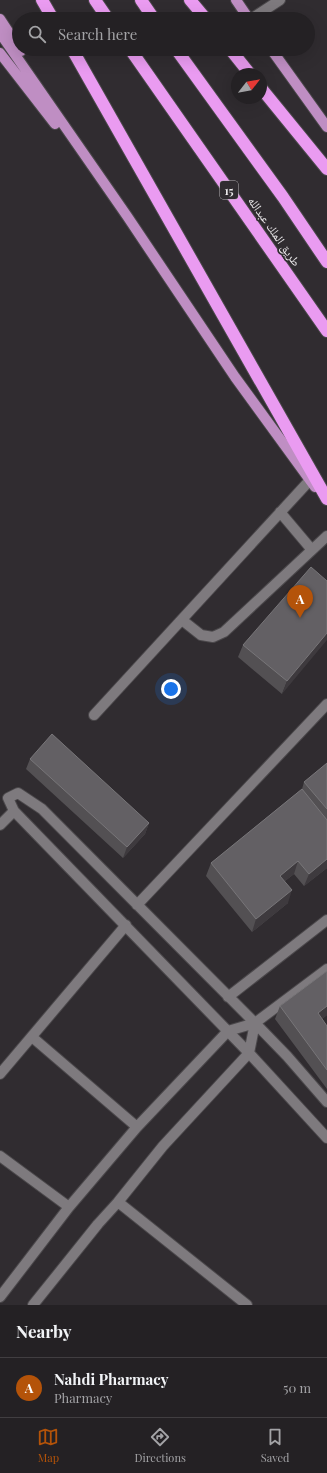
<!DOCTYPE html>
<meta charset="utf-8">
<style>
:root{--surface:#242124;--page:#2c292c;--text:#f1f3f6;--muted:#a3a3a6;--line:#413e41;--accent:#b45309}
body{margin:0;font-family:"Playfair Display","Noto Naskh Arabic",serif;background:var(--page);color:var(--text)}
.compass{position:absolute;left:231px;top:68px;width:36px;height:36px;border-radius:50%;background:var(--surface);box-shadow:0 4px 16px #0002;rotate:59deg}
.you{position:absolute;left:171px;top:689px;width:14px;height:14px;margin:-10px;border:3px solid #fff;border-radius:50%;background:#1a73e8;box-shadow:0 0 0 6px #1a73e833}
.badge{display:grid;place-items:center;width:26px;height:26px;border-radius:50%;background:var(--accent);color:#fff;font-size:13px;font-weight:700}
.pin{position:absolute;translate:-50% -33px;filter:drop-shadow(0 1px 2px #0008)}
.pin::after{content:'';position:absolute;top:21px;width:14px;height:12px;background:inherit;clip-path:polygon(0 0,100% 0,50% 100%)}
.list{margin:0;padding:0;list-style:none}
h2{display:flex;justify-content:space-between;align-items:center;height:52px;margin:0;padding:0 16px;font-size:17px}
h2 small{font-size:13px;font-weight:400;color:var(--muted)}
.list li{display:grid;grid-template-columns:26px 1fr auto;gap:12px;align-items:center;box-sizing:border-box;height:60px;padding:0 16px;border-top:1px solid var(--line)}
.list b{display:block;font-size:15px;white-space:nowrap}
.list p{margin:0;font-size:13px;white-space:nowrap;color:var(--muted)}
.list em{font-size:13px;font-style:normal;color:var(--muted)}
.icon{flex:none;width:22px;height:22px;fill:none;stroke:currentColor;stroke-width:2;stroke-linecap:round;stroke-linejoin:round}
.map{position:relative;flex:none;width:327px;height:1305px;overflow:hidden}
.search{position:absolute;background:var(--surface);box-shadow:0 4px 16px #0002;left:12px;right:12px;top:12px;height:44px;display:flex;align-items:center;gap:10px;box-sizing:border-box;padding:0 14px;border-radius:22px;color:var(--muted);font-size:15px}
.sheet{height:112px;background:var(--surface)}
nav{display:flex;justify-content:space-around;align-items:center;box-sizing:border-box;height:56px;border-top:1px solid var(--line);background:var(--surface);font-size:11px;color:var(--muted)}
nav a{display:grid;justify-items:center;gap:2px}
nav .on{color:var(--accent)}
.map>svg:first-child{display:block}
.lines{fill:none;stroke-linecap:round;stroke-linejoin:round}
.minor-casing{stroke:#4b484b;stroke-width:12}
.major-casing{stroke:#4b484b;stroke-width:12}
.highway-casing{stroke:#4b484b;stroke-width:14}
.minor{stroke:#7e7a7e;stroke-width:10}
.major{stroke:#bf8ec3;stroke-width:10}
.highway{stroke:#ea9bf1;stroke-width:12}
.wall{fill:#535053}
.shaded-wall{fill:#3e3a3e}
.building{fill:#636064;stroke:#787679}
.labels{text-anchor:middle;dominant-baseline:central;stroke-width:3.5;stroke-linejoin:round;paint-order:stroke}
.shield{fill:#302c30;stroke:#b4b1b4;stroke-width:1}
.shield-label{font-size:11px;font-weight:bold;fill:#eceaec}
.street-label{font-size:12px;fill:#eceaec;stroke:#302c30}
</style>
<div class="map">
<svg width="327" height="1305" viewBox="0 0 327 1305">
<rect width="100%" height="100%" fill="#302c30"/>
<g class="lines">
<defs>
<path id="minor" d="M251,19L280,0
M280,512L312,550
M182,620L201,635L213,637L224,632L327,536
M94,715L310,480
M0,825L14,811
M137,905L327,704
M228,997L327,920
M32,1037L137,1127
M0,1074L126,925
M327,1102L287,1056L255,1023L42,809L18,793L8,798L14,811L249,1053L327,1138
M0,1156L69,1207
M118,1202L247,1305
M0,1297L69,1207L137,1127L228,1031L255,1023L327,969
M33,1305L98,1224L118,1202L163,1146L249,1053L255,1023"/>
<path id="major" d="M236,0L249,19
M0,19L21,51
M0,33L127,216L235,377L315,487
M271,49L327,127
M0,53L55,124"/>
<path id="highway" d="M42,0L53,19
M95,0L108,19
M141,0L154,19
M190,0L206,19
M72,49L327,499
M130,49L327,331
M176,49L283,197L327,262
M230,49L250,74
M261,88L327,169"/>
</defs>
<!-- minor casing -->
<use href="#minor" class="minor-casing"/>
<!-- major casing -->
<use href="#major" class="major-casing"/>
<!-- highway casing -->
<use href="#highway" class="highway-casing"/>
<!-- minor -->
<use href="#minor" class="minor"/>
<!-- major -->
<use href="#major" class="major"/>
<!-- highway -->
<use href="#highway" class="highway"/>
</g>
<!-- wall -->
<path class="wall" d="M327,581L282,694L238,657L243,645Z
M30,759L149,823L145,834L123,858L26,769Z
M327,763V868L304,886L294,874L285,881L288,903L252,932L206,876L211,863L302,789L304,782Z
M327,971V1015L322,1019L327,1026V1089L275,1019L280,1006Z"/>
<!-- shaded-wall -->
<path class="shaded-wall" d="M327,633V640L282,694L287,681Z
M149,823L145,834L123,858L127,847Z
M327,859V868L304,886L309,874Z
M298,861L294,874L276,888L280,876Z
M292,890L288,903L252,932L256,919Z
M327,1006V1015L313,1026L318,1013Z"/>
<!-- building -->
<path class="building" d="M311,567L327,581V633L287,681L243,645Z
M52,734L149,823L127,847L30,759Z
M327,763V809L304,782Z
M302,789L327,820V859L309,874L298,861L280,876L292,890L256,919L211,863Z
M327,971V1006L318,1013L327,1026V1070L280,1006Z"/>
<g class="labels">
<!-- shield labels -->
<rect class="shield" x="220" y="181" width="18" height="18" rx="3"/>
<g class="shield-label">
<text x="229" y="190">15</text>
</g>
<!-- street labels -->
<g class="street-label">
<text transform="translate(275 231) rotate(55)">طريق الملك عبدالله</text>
</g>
</g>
</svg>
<svg class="compass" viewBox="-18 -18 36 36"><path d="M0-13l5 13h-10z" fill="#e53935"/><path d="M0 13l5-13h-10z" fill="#a3a3a6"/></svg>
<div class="you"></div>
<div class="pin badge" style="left:300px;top:618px">A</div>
<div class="search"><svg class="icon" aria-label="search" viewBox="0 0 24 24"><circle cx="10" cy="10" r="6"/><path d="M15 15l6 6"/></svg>Search here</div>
</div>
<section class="sheet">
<h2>Nearby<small></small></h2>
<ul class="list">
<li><span class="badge">A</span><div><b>Nahdi Pharmacy</b><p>Pharmacy</p></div><em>50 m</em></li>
</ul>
</section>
<nav>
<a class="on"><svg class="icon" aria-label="map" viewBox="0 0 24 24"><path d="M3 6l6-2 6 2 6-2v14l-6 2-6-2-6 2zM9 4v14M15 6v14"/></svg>Map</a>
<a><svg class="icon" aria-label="directions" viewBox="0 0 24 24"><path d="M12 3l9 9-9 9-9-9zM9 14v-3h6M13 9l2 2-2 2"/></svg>Directions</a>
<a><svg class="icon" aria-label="saved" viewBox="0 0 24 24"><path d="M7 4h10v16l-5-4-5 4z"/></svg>Saved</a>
</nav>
